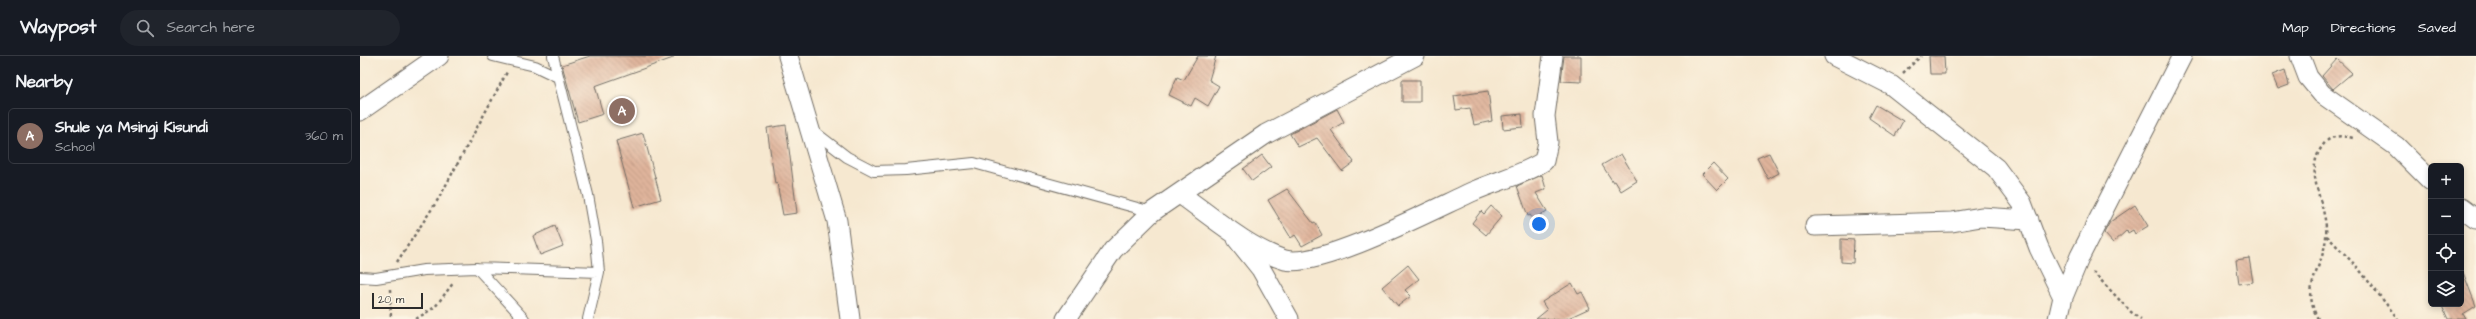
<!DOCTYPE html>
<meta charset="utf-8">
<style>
:root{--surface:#171b24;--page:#20242c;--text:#f1f3f6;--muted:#9ea1a6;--line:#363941;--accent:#d690ce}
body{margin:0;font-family:"Architects Daughter",sans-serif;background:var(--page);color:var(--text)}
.controls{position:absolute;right:12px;bottom:12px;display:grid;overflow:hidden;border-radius:6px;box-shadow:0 2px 6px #0003}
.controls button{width:36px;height:36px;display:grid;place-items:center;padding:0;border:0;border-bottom:1px solid var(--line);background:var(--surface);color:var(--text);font:20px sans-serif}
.scale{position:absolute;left:12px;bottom:10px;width:51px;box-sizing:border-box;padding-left:4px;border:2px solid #2b2b2b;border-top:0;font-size:11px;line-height:14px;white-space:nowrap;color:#2b2b2b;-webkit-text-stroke:3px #fcf5e5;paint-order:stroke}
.you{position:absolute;left:1179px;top:168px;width:14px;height:14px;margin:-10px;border:3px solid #fff;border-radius:50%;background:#1a73e8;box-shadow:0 0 0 6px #1a73e833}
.badge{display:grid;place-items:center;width:26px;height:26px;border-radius:50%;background:var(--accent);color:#fff;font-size:13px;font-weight:700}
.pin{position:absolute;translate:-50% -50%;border:2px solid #fff;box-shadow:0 1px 4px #0006}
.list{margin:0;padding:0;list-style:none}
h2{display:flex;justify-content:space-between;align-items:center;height:52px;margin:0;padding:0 16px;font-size:17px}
h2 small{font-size:13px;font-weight:400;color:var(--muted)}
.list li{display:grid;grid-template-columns:26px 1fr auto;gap:12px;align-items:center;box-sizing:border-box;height:56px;margin:0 8px 8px;padding:0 8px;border:1px solid var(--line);border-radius:6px}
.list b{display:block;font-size:15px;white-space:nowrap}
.list p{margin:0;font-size:13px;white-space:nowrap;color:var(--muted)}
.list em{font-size:13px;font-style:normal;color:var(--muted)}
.icon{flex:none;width:22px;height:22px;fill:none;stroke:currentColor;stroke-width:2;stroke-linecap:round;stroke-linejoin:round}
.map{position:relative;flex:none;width:2116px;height:263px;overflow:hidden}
header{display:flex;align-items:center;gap:24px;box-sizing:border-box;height:56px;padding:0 20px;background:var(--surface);border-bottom:1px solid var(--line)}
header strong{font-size:19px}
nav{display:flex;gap:22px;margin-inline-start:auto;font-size:14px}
.search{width:280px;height:36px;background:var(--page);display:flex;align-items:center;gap:10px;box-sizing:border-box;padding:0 14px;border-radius:22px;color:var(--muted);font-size:15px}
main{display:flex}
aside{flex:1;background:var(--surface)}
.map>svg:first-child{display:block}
.building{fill:url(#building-back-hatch)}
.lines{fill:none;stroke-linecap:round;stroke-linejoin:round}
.service-casing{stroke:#726d65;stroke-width:12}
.minor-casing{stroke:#726d65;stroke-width:21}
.path{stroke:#726d65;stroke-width:2.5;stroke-dasharray:3 3;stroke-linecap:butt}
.service{stroke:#fff;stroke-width:10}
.minor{stroke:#fff;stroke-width:19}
</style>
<header>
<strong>Waypost</strong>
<div class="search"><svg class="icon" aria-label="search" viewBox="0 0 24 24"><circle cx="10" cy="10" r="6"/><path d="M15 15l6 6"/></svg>Search here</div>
<nav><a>Map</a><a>Directions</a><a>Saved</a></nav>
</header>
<main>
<aside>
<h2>Nearby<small></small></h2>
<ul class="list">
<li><span class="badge" style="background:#8d6e63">A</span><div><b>Shule ya Msingi Kisundi</b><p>School</p></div><em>360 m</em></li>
</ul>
</aside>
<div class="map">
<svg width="2116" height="263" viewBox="0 0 2116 263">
<defs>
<pattern id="building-back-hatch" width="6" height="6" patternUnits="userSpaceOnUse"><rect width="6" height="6" fill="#dfb49b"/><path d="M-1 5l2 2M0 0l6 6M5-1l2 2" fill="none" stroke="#b5937f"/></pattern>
</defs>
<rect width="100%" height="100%" fill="#fcf5e5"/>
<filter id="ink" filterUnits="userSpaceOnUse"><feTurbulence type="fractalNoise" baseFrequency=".025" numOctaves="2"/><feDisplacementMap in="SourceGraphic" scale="8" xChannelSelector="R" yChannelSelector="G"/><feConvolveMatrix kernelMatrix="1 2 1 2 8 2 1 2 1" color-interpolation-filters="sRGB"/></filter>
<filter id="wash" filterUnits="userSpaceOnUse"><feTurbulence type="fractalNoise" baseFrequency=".012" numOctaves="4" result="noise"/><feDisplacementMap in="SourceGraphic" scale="16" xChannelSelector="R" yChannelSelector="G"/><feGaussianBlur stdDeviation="0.9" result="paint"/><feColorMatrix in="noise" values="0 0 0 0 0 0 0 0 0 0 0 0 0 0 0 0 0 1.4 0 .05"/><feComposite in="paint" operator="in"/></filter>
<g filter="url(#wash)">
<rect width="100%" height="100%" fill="#f6e8d0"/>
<g id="blocks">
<!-- building -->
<path class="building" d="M230,0H313V2L235,30L243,58L218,66L202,9Z
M838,0H856L849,24L859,30L848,50L835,42L831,50L809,39L817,21L824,24Z
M1204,0H1221V26L1201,25Z
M1569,0H1584L1585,18H1570Z
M1977,3L1992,17L1973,33L1962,20Z
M1925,14L1929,29L1918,33L1912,19Z
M1042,24H1060V46H1042Z
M1128,35L1132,65L1114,69L1110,52L1096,54L1094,40Z
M1516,49L1543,65L1535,80L1509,62Z
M977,53L984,66L971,74L994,106L982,115L957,82L938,91L930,78Z
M1162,58L1163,71L1143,73L1142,60Z
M426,69L437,157L423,159L417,127L415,128L407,72Z
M283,77L301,143L274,151L256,85Z
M1409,97L1419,117L1408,123L1397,102Z
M1261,98L1277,125L1261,135L1255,125L1253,126L1242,109Z
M902,99L911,111L892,125L883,113Z
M1353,107L1368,123L1357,134L1342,118Z
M1182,119L1186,133L1176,137L1187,155L1173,163L1170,159L1168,160L1157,130Z
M927,133L953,167L955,166L962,179L942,190L935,179L931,182L908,144Z
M1775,149L1788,170L1775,178L1773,174L1768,177L1767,174L1753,187L1744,177L1750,166Z
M1131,150L1142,160L1126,179L1112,167L1121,155L1124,158Z
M195,170L203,190L180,199L173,180Z
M1481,183L1494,184L1493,207L1481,206Z
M1889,202L1893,226L1879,228L1876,204Z
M1048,209L1059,223L1045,234L1051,240L1038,250L1022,231Z
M2101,211L2116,250L2103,258L2106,263H2088L2081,248H2101Z
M1212,227L1218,238L1222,236L1230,252L1206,263H1176L1187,254L1182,246Z"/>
</g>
</g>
<g filter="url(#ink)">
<use href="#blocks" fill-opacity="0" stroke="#726d65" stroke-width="1"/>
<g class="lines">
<defs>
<path id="service" d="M133,0L175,10L198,21
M193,0L228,139L236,185L239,216L228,263
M452,74L487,101L514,115L546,114L614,107L792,156
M117,212L164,263
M0,221L16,222L64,214L117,212L239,216"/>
<path id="minor" d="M428,0L477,165L490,263
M1474,0L1531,29L1636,112L1662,147L1679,192L1703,241
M1940,0L1948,21L1962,38L2036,90L2071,125
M0,55L79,0
M820,138C851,160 889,193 925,204C960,213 1078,151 1114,135C1136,125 1163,119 1184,105L1188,86L1185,60L1193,0
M2101,152L2116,163
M1455,170L1592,166L1621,161L1669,164
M877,183L901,213L929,263
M706,263L753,194L792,156L906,78L1055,0
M1698,263L1703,241L1720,200L1822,0"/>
</defs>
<!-- service casing -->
<use href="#service" class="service-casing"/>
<!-- minor casing -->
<use href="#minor" class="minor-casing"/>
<!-- path -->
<path class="path" d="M1543,17L1561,0
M1967,180L1998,212L2038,263
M37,206L79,142L147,16
M1733,216L1771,256L1781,263
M30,233L31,263
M56,263L75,251L94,226
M1958,263C1940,230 1963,214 1966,181C1969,151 1943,120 1961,92C1969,79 1979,79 1993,82"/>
<!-- service -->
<use href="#service" class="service"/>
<!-- minor -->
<use href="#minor" class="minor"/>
</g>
</g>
</svg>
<div class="controls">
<button>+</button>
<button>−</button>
<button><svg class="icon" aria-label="locate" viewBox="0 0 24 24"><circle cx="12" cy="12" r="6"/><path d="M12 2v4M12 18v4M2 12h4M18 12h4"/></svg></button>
<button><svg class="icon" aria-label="layers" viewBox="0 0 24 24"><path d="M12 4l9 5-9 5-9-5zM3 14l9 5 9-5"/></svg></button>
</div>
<div class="scale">20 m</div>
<div class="you"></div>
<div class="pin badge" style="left:262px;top:55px;background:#8d6e63">A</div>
</div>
</main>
